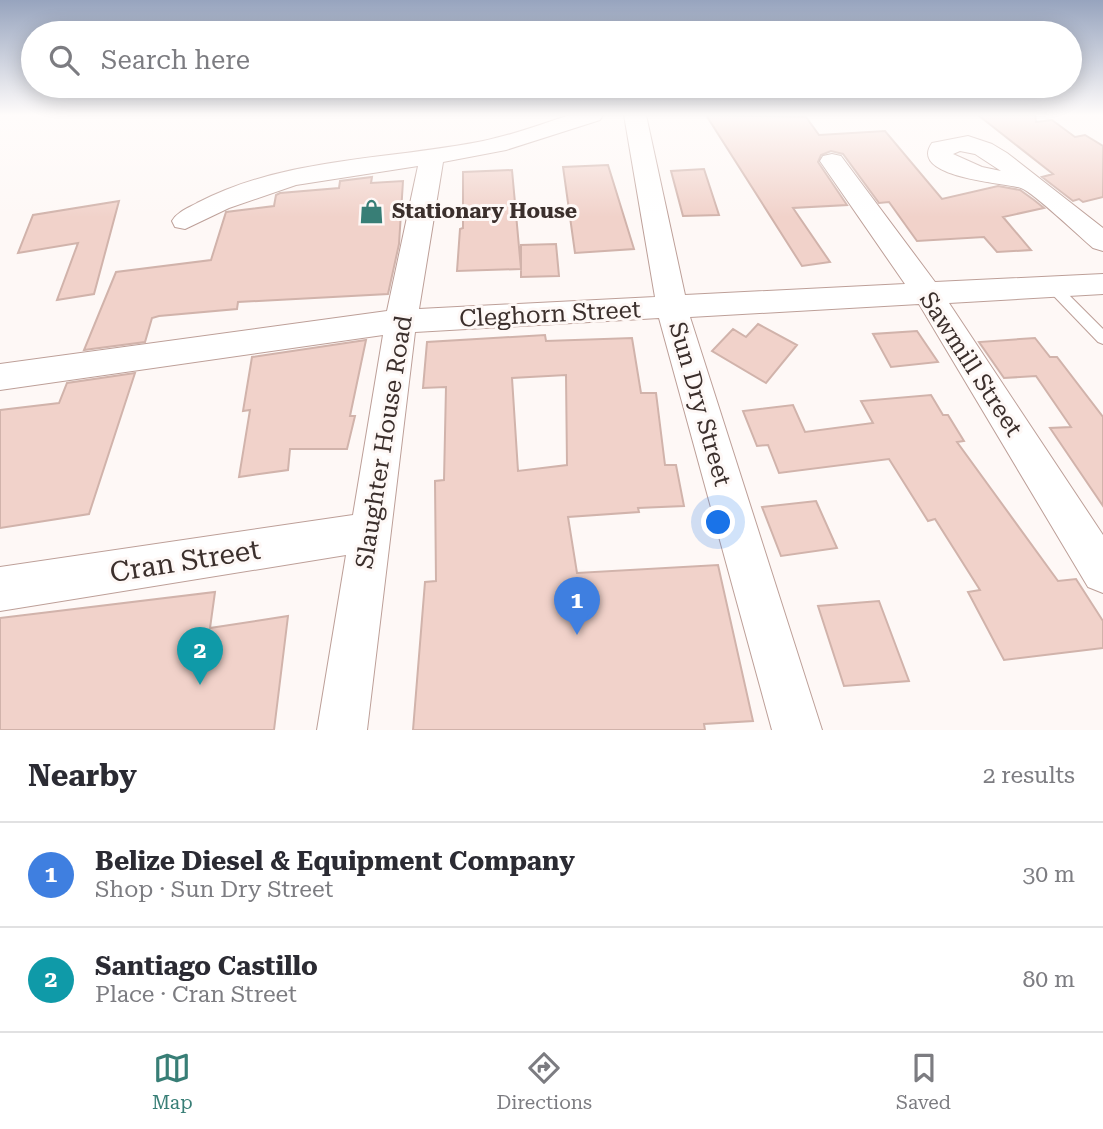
<!DOCTYPE html>
<meta charset="utf-8">
<style>
:root{--surface:#fff;--page:#f7f7f7;--text:#2b2b33;--muted:#7c7c81;--line:#e1e1e2;--accent:#387e76}
body{margin:0;font-family:"Roboto Serif",serif;background:var(--page);color:var(--text)}
.you{position:absolute;left:719px;top:523px;width:24px;height:24px;margin:-18px;border:5px solid #fff;border-radius:50%;background:#1a73e8;box-shadow:0 0 0 10px #1a73e833}
.badge{display:grid;place-items:center;width:46px;height:46px;border-radius:50%;background:var(--accent);color:#fff;font-size:23px;font-weight:700}
.pin{position:absolute;translate:-50% -58px;filter:drop-shadow(0 2px 4px #0008)}
.pin::after{content:'';position:absolute;top:37px;width:24px;height:21px;background:inherit;clip-path:polygon(0 0,100% 0,50% 100%)}
.list{margin:0;padding:0;list-style:none}
h2{display:flex;justify-content:space-between;align-items:center;height:91px;margin:0;padding:0 28px;font-size:30px}
h2 small{font-size:23px;font-weight:400;color:var(--muted)}
.list li{display:grid;grid-template-columns:46px 1fr auto;gap:21px;align-items:center;box-sizing:border-box;height:105px;padding:0 28px;border-top:2px solid var(--line)}
.list b{display:block;font-size:26px;white-space:nowrap}
.list p{margin:0;font-size:23px;white-space:nowrap;color:var(--muted)}
.list em{font-size:23px;font-style:normal;color:var(--muted)}
.icon{flex:none;width:38px;height:38px;fill:none;stroke:currentColor;stroke-width:2;stroke-linecap:round;stroke-linejoin:round}
.map{position:relative;flex:none;width:1103px;height:730px;overflow:hidden}
.search{position:absolute;background:var(--surface);box-shadow:0 4px 18px #0003;left:21px;right:21px;top:21px;height:77px;display:flex;align-items:center;gap:18px;box-sizing:border-box;padding:0 24px;border-radius:38px;color:var(--muted);font-size:26px}
.sheet{height:301px;background:var(--surface)}
nav{display:flex;justify-content:space-around;align-items:center;box-sizing:border-box;height:98px;border-top:2px solid var(--line);background:var(--surface);font-size:19px;color:var(--muted)}
nav a{display:grid;justify-items:center;gap:4px}
nav .on{color:var(--accent)}
.map>svg:first-child{display:block}
.building{fill:#f1d2ca;stroke:#d1b3ab;stroke-width:2;fill-rule:evenodd}
.lines{fill:none;stroke-linecap:round;stroke-linejoin:round}
.lane-casing{stroke:#bd9f98;stroke-width:2}
.street-casing{stroke:#bd9f98;stroke-width:2}
.lane{fill:#fff;fill-rule:evenodd}
.street{fill:#fff;fill-rule:evenodd}
.labels{text-anchor:middle;dominant-baseline:central;stroke-width:6;stroke-linejoin:round;paint-order:stroke}
.far-poi-label{font-size:21px;font-weight:bold;fill:#3b2f2c;stroke:#fef8f6;text-anchor:start}
.street-label{font-size:24px;fill:#3b2f2c;stroke:#fef8f6}
.near-street-label{font-size:28px;fill:#3b2f2c;stroke:#fef8f6}
</style>
<div class="map">
<svg width="1103" height="730" viewBox="0 0 1103 730">
<rect width="100%" height="100%" fill="#fef8f6"/>
<!-- building -->
<path class="building" d="M706,115L806,117L819,135L885,131L942,199L998,186L1020,190L1034,200L1044,208L1003,217L1031,250L997,252L984,237L917,241L889,202L879,203L843,154L831,151L821,155L818,162L847,205L793,208L830,262L802,266Z
M978,115H1035L1036,122L1052,120L1075,137L1085,135L1103,146V197L1083,202L1079,199L1073,201L1042,177L1053,174Z
M608,165L634,249L575,253L563,167Z
M704,169L719,215L683,216L671,171Z
M512,170L521,269L457,271L460,229L463,228V172Z
M372,177L371,183L403,181L399,244L388,294L238,302L237,309L159,316L152,318L145,342L84,350L116,272L211,260L226,212L274,206L276,195L280,193L339,188L340,181Z
M119,201L94,294L57,300L78,243L18,253L33,215Z
M556,244L559,276L521,277V245Z
M758,324L797,345L766,383L712,351L733,329L746,337Z
M917,331L938,362L891,367L873,334Z
M545,335L546,341L632,338L641,393H656L665,465H676L684,506L638,508L639,512L568,517L577,573L718,565L753,721L704,724L705,730H413L425,582L436,581L435,481L444,480L446,387L423,388L427,342ZM566,375L567,465L518,471L512,378Z
M1035,338L1050,357H1057L1103,417V506L1050,428L1071,427L1036,376L1004,378L979,342Z
M366,340L350,416H355L347,449H290L288,470L239,477L250,410L243,411L252,357Z
M135,373L89,514L0,528V410L59,403L67,383Z
M931,395L943,415H948L964,441L957,442L1058,581L1076,579L1103,621V648L1004,660L968,592L980,590L935,519L928,521L889,459L779,473L768,445L757,446L743,411L793,405L805,432L873,423L861,401Z
M816,501L837,548L781,556L762,507Z
M215,592L210,628L288,616L274,730H0V618Z
M879,601L909,681L844,686L818,606Z"/>
<g class="lines">
<defs>
<path id="lane" d="M1054,283L1059,285L1103,329V344L1098,342L1049,291L1047,288Z"/>
<path id="street" d="M570,115H603L600,120L506,150L443,162L419,309L655,297L624,115H646L685,295L905,284L820,161L823,156L832,154L841,156L935,282L1103,274V294L949,303L1103,535V593L1088,587L919,304L690,317L822,730H772L659,318L415,332L367,730H317L346,555L0,611V567L353,515L383,335L0,390V364L387,311L418,166L296,185L229,208L185,229L175,227L172,221C177,212 188,208 197,203C285,157 389,160 483,141C513,135 541,124 570,115Z
M968,136L992,144L1007,153L1103,228V251L1093,248C1080,237 1033,192 1021,188C1007,183 907,178 932,143ZM960,151L975,154L1001,171L982,167L953,154Z"/>
</defs>
<!-- lane casing -->
<use href="#lane" class="lane-casing"/>
<!-- street casing -->
<use href="#street" class="street-casing"/>
<!-- lane -->
<use href="#lane" class="lane"/>
<!-- street -->
<use href="#street" class="street"/>
</g>
<!-- sky -->
<linearGradient id="sky" x2="0" y2="1"><stop stop-color="#97a4be"/><stop offset="0.53" stop-color="#fffcfb"/><stop offset="1" stop-color="#fffcfb" stop-opacity="0"/></linearGradient>
<rect width="1103" height="217" fill="url(#sky)"/>
<!-- icons -->
<defs>
<symbol id="shop-bare" viewBox="-9 -9 18 18"><path d="M-5-2.5h2.3a2.7 3.5 0 0 1 5.4 0H5L5.5 6h-11ZM-1.5-2.5h3a1.5 2.3 0 0 0-3 0Z" fill="#387e76" stroke="#fef8f6" stroke-width="2.5" paint-order="stroke"/></symbol>
</defs>
<g fill-rule="evenodd">
<use href="#shop-bare" x="354" y="194" width="35" height="35"/>
</g>
<g class="labels">
<!-- far-poi labels -->
<g class="far-poi-label">
<text x="392" y="211">Stationary House</text>
</g>
<!-- street labels -->
<g class="street-label">
<text transform="translate(550 314) rotate(-3)">Cleghorn Street</text>
<text transform="translate(971 364) rotate(57)">Sawmill Street</text>
<text transform="translate(700 404) rotate(74)">Sun Dry Street</text>
<text transform="translate(384 442) rotate(-81)">Slaughter House Road</text>
</g>
<!-- near-street labels -->
<g class="near-street-label">
<text transform="translate(185 561) rotate(-9)">Cran Street</text>
</g>
</g>
</svg>
<div class="you"></div>
<div class="pin badge" style="left:577px;top:635px;background:#3f7fe0">1</div>
<div class="pin badge" style="left:200px;top:685px;background:#0f9aa8">2</div>
<div class="search"><svg class="icon" aria-label="search" viewBox="0 0 24 24"><circle cx="10" cy="10" r="6"/><path d="M15 15l6 6"/></svg>Search here</div>
</div>
<section class="sheet">
<h2>Nearby<small>2 results</small></h2>
<ul class="list">
<li><span class="badge" style="background:#3f7fe0">1</span><div><b>Belize Diesel &amp; Equipment Company</b><p>Shop · Sun Dry Street</p></div><em>30 m</em></li>
<li><span class="badge" style="background:#0f9aa8">2</span><div><b>Santiago Castillo</b><p>Place · Cran Street</p></div><em>80 m</em></li>
</ul>
</section>
<nav>
<a class="on"><svg class="icon" aria-label="map" viewBox="0 0 24 24"><path d="M3 6l6-2 6 2 6-2v14l-6 2-6-2-6 2zM9 4v14M15 6v14"/></svg>Map</a>
<a><svg class="icon" aria-label="directions" viewBox="0 0 24 24"><path d="M12 3l9 9-9 9-9-9zM9 14v-3h6M13 9l2 2-2 2"/></svg>Directions</a>
<a><svg class="icon" aria-label="saved" viewBox="0 0 24 24"><path d="M7 4h10v16l-5-4-5 4z"/></svg>Saved</a>
</nav>
